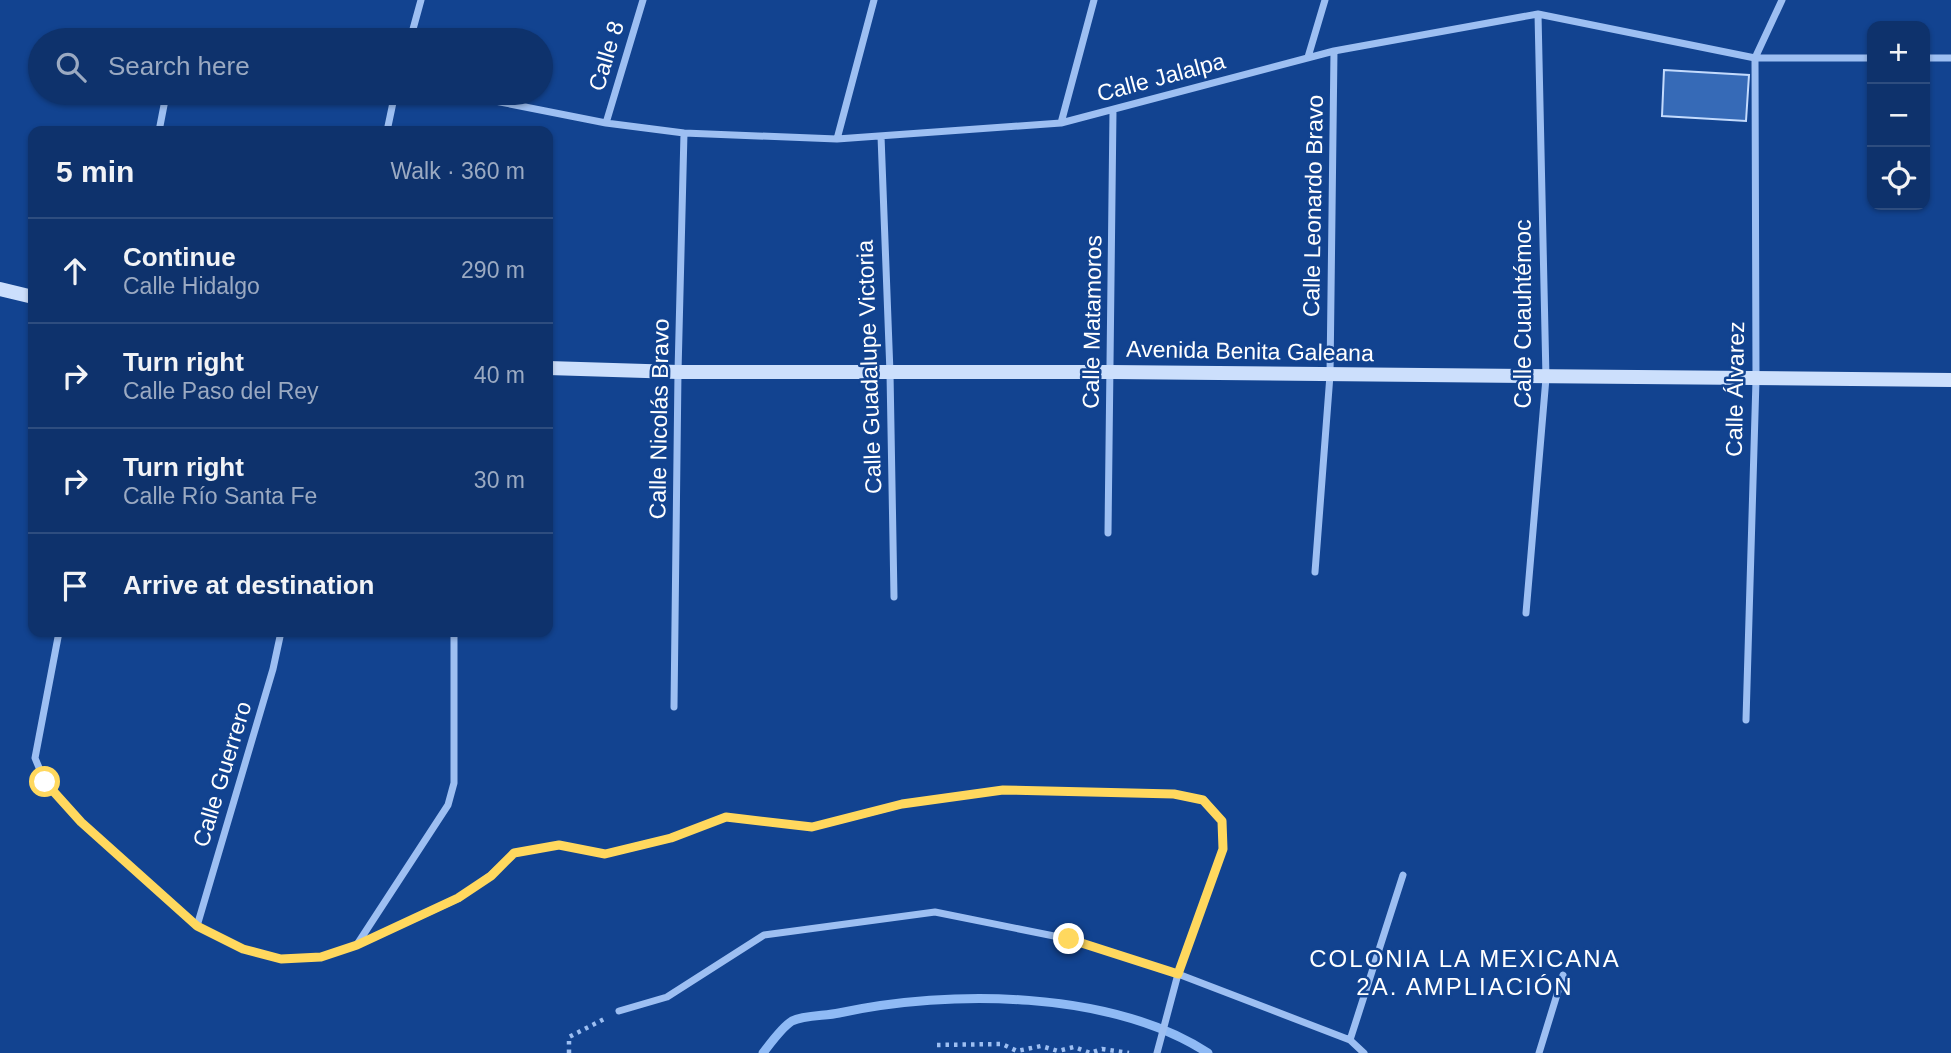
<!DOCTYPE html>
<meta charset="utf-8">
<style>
:root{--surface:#0e326c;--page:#173a72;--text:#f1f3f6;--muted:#9baac2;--line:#2e4d7f}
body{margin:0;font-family:Helvetica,sans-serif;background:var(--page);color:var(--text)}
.controls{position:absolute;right:21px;top:21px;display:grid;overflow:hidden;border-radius:14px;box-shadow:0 2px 5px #0004}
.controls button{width:63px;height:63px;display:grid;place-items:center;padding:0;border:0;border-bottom:2px solid var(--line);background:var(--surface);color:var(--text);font:35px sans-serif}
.stop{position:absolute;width:21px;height:21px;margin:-16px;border:5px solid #ffd85e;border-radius:50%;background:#fff}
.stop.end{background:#ffd85e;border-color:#fff;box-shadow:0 2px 7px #0008}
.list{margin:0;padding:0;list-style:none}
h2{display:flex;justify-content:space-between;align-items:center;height:91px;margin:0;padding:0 28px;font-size:30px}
h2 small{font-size:23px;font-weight:400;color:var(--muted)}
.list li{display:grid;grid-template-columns:46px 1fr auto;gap:21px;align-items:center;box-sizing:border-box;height:105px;padding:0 28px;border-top:2px solid var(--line)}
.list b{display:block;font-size:26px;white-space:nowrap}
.list p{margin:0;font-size:23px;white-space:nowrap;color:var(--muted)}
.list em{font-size:23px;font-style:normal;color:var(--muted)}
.icon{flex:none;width:38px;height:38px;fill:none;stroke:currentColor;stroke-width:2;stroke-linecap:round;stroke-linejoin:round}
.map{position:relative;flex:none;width:1951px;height:1053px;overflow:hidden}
.search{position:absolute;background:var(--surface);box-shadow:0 2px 5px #0004;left:28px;top:28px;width:525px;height:77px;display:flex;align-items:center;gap:18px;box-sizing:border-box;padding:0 24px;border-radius:38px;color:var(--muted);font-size:26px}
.panel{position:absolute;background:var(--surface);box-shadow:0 2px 5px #0004;left:28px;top:126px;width:525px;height:511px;border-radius:14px}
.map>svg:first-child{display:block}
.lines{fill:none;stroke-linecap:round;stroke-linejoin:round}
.stream{stroke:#8fbaf5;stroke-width:9}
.building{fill:#366ab7;stroke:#c4dbfd;stroke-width:2}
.path{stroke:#9dbff2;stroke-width:4.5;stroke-dasharray:3.5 5;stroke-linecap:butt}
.street{stroke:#9dbff2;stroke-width:7}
.secondary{stroke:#ccdffc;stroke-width:14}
.route{stroke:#ffd85e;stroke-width:9}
.labels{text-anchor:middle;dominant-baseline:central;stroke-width:5;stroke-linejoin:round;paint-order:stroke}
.street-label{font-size:23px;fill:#fff;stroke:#124390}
.neighbourhood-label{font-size:24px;letter-spacing:2px;fill:#fff;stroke:#124390}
</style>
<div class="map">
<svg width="1951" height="1053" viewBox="0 0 1951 1053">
<rect width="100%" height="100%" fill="#124390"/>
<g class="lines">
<!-- stream -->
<path class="stream" d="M763,1053C770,1044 782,1027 792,1021C804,1015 826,1016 839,1013C950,989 1111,990 1208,1053"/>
</g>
<!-- building -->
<path class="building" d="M1664,70L1749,75L1746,121L1662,116Z"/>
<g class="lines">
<!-- path -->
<path class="path" d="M937,1045L1002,1044L1017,1051L1041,1046L1058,1051L1074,1047L1090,1053L1102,1049L1129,1053
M569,1053V1037L604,1019"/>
<!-- street -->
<path class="street" d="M410,40L421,0
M1308,57L1325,0
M1925,58H1951
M454,93L606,123L684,133L837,139L1061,123L1334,51L1538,14L1755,58H1872
M606,123L643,0
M1061,123L1094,0
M159,131L165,100
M387,131L395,93
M881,136L890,373L894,597
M837,139L874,0
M1108,533L1113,111
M1315,572L1330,375L1334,51
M1526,613L1546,378L1538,14
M59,632L35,758L45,782L81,822L197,926L243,949L281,959L321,957L357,945L459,898L491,875L515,853L559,845L605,854L671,838L725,817L812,827L903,804L1003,790L1174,794L1204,800L1222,821L1223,849L1178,974L1157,1053
M674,707L678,372L684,133
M1746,720L1756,380L1755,58L1782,0
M197,926L273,669L281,632
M358,943L448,805L454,783V632
M619,1011L667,997L764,935L935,912L1069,939L1178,974L1350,1040L1364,1053
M1350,1040L1403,875
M1539,1053L1563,975"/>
<!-- secondary -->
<path class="secondary" d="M0,289L33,297
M548,368L678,372H1111L1951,380"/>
</g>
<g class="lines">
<!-- route -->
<path class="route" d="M45,782L81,822L197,926L243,949L281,959L321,957L357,945L458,898L491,876L514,853L559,845L605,854L671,838L726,817L812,827L902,804L1003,790L1174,794L1203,800L1222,821L1223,849L1178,974L1069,939"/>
</g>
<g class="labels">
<!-- street labels -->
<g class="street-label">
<text transform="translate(606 56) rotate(-73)">Calle 8</text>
<text transform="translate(1161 77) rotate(-15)">Calle Jalalpa</text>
<text transform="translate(1313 206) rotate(-89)">Calle Leonardo Bravo</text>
<text transform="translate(1523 314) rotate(-90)">Calle Cuauhtémoc</text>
<text transform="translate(1092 322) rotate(-89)">Calle Matamoros</text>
<text transform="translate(1250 351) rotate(1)">Avenida Benita Galeana</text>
<text transform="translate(869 367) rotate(-92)">Calle Guadalupe Victoria</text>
<text transform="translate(1735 389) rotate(-89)">Calle Álvarez</text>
<text transform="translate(659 419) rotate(-89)">Calle Nicolás Bravo</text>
<text transform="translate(222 774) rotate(-73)">Calle Guerrero</text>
</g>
<!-- neighbourhood labels -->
<g class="neighbourhood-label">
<text x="1465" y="958">COLONIA LA MEXICANA<tspan x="1465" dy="28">2A. AMPLIACIÓN</tspan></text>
</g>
</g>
</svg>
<div class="controls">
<button>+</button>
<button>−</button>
<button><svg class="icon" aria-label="locate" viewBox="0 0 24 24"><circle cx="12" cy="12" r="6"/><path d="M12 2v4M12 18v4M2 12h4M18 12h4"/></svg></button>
</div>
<div class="stop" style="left:45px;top:782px"></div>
<div class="stop end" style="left:1069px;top:939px"></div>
<div class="search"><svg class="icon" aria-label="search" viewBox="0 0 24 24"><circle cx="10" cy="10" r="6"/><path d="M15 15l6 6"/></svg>Search here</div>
<section class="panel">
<h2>5 min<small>Walk · 360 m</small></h2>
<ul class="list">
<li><svg class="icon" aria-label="ahead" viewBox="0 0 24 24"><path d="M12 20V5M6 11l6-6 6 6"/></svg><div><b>Continue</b><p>Calle Hidalgo</p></div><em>290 m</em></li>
<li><svg class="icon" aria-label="right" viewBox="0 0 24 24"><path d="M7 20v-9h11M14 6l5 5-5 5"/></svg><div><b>Turn right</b><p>Calle Paso del Rey</p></div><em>40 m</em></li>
<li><svg class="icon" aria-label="right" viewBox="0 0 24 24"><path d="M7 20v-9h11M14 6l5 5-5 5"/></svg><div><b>Turn right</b><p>Calle Río Santa Fe</p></div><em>30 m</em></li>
<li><svg class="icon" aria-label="arrive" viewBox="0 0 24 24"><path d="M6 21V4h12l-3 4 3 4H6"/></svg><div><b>Arrive at destination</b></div></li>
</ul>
</section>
</div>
